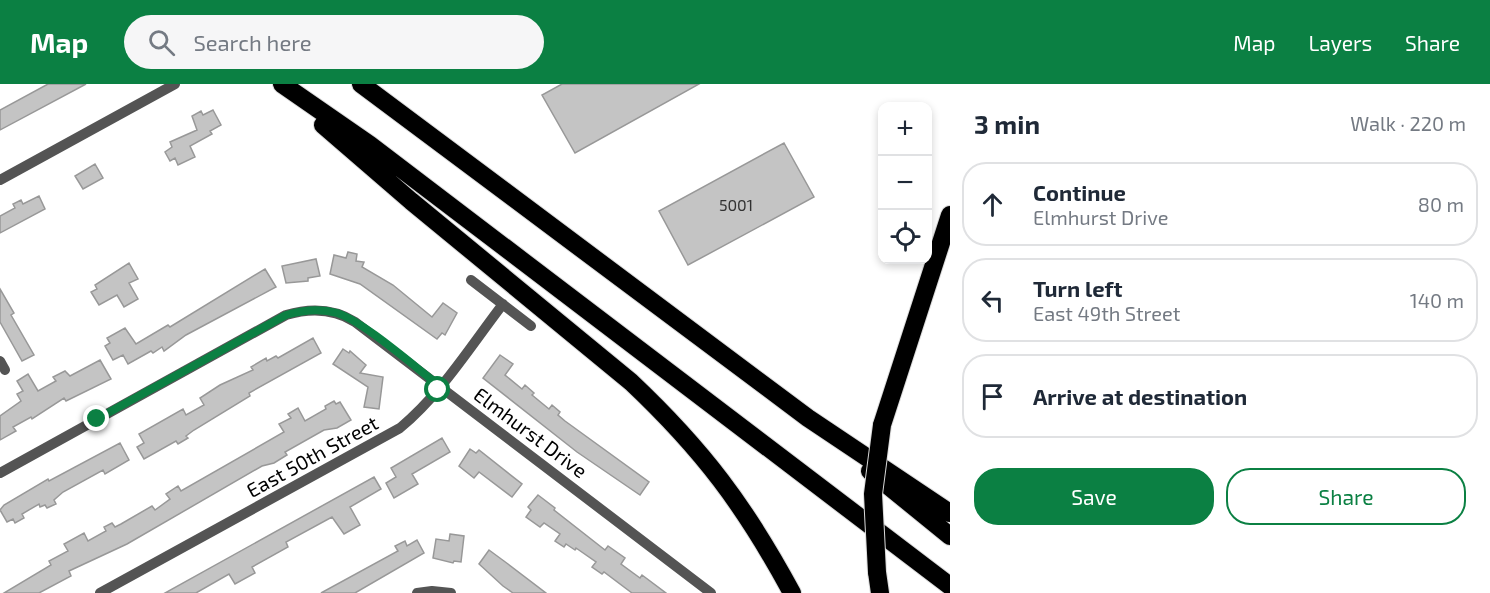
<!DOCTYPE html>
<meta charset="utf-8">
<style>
:root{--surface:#fff;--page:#f6f6f7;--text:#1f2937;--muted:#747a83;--line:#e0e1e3;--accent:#0b8043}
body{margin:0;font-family:"Exo 2",sans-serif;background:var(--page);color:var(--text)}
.controls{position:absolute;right:18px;top:18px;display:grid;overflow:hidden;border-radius:12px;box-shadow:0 3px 9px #0003}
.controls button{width:54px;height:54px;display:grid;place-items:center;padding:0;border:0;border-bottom:2px solid var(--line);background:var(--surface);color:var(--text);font:30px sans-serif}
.stop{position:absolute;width:18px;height:18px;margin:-14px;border:4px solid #0b8043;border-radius:50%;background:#fff}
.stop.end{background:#0b8043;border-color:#fff;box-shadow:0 2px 6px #0008}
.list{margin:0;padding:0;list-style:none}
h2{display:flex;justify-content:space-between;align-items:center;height:78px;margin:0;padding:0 24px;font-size:26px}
h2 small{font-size:20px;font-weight:400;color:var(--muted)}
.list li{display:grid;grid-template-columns:39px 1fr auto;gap:18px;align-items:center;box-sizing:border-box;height:84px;margin:0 12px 12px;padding:0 12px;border:2px solid var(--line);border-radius:24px}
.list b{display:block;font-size:22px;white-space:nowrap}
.list p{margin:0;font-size:20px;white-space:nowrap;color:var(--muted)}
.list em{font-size:20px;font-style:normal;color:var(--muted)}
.actions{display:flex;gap:12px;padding:18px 24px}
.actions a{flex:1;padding:14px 0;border:2px solid var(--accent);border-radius:24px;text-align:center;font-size:21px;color:var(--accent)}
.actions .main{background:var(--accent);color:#fff}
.icon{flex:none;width:33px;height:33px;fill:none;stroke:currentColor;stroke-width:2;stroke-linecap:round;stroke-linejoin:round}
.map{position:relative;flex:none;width:950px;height:509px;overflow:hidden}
header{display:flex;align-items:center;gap:36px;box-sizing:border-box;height:84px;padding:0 30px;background:var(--accent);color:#fff}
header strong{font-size:28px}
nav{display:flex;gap:33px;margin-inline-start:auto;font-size:21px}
.search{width:420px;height:54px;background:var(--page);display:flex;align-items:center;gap:15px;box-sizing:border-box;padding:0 21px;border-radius:33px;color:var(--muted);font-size:22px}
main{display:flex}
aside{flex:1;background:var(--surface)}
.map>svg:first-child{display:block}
.building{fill:#c4c4c4;stroke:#989898;stroke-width:1.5}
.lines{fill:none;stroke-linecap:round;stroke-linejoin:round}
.motorway-casing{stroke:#dbdbdb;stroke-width:20}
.minor{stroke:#545454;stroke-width:10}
.motorway{stroke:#000;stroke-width:18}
.motorway-bridge-casing{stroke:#dbdbdb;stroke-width:20;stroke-linecap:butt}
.motorway-bridge{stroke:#000;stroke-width:18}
.route{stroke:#0b8043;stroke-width:8}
.labels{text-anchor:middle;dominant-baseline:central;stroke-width:4.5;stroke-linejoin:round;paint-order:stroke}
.number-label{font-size:16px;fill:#313131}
.street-label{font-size:20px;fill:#000;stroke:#fff}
</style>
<header>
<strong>Map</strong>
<div class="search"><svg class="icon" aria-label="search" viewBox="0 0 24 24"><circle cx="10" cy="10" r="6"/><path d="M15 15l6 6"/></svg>Search here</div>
<nav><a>Map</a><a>Layers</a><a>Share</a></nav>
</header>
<main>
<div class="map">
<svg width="950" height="509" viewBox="0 0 950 509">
<rect width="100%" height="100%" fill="#fff"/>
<!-- building -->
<path class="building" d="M48,0H86L0,46V26Z
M562,0H699L575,69L542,11Z
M213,26L221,41L210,47L212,50L190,62L195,73L178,81L175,74L170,77L165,68L172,63L170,58L197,46L192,32L201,27L203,31Z
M784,59L814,113L688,181L659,127Z
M95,80L103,94L83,105L75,92Z
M39,112L45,125L0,149V132L15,124L13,120L21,116L23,120Z
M348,168L357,170L356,177L364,178L362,183L393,201L432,233L443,219L457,229L445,251L442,249L437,255L360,200L330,190L334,171L346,174Z
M316,175L320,192L308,194V197L286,199L282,182Z
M129,179L138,195L129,199L138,215L124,223L117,211L99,221L91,208L97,205L95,201Z
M265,185L276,203L186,251L164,267L162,263L153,269L151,267L128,280L123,271L113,276L105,262L110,259L107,254L125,244L136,260L168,241L170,243Z
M0,205L14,229L11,231L34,271L22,277L0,238Z
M313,254L321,269L249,309L250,312L194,346L186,352L188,354L178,360L176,357L144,375L137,363L144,359L139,350L183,325L186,331L204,321L200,314L220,301L253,286L251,283L266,274L267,277L276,272L278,274Z
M343,265L349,269L350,267L366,281L360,289L383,293L379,325L364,323L368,303L333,280Z
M500,271L513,280L505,291L522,305L525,301L534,309L532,311L549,325L552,321L560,328L558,331L565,337L649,398L640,411L577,368L483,294Z
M100,276L111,295L66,317L64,314L32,335L31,333L13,343L16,347L0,356V332L21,317L17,310L23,307L17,297L28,290L38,307L56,297L53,293L65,287L70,292Z
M334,317L336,320L340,318L351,336L337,344L324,346L285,368L287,371L274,379L262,382L127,460L69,487L71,492L39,509H4L51,481L49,477L68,467L64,460L84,449L88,457L106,447L104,443L112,439L115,443L121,440L152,422L155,426L170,415L166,410L178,402L181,407L284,348L279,340L291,334L288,330L298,324L305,337L326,325L325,322Z
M442,354L450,368L412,390L418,400L394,414L386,399L396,393L391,384Z
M120,359L129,376L105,390L103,386L63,408L54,416L56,420L47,424L45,421L40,423L39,420L22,430L24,434L15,439L13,435L7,438L0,426L4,421L48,395L49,397Z
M470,365L476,369L479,366L522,400L512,413L479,388L474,394L459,382Z
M374,393L381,405L350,423L360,441L344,450L332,433L286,458L288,463L252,483L255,489L235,500L229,490L196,509H165Z
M538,411L555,424L554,426L605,466L608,462L625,474L621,480L640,494L642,491L666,509H632L604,488L602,490L592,483L596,478L576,464L575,466L566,460L564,463L555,457L560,450L544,439L540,443L526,433L531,426L528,423Z
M450,450L464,452L461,478L454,477L453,479L433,474L436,455L449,457Z
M417,456L424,469L355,509H321L398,467L395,462L405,457L407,462Z
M489,466L508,480L546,509H513L503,502L479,480Z"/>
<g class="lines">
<defs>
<path id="motorway" d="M282,0L370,61L950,502
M361,0L808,334L950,429
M323,41L411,117L631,298C703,366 745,422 792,509
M882,341L950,131
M870,387L950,452
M877,488L880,509"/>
</defs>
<!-- motorway casing -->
<use href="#motorway" class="motorway-casing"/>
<!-- minor -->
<path class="minor" d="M0,96L175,0
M471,196L531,242
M0,277L5,286
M0,389L286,231C310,224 333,224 355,238L711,509
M100,509L400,344C441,310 470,263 503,220
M417,509L432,507L451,509"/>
<!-- motorway -->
<use href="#motorway" class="motorway"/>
<defs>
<path id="motorway-bridge" d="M877,488L873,410L882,341"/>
</defs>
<!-- motorway-bridge casing -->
<use href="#motorway-bridge" class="motorway-bridge-casing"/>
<!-- motorway-bridge -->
<use href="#motorway-bridge" class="motorway-bridge"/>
</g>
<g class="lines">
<!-- route -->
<path class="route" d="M97,335L286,231C303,226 320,224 337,229C363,237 416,284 440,302L438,306"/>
</g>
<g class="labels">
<!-- number labels -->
<g class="number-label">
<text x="736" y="120">5001</text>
</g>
<!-- street labels -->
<g class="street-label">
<text transform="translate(531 348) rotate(37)">Elmhurst Drive</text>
<text transform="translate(312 372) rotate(-29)">East 50th Street</text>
</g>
</g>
</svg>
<div class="controls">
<button>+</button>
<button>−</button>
<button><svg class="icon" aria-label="locate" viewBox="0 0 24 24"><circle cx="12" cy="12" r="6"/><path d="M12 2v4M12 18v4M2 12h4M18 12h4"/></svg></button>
</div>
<div class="stop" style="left:438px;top:306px"></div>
<div class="stop end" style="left:97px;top:335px"></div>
</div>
<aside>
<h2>3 min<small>Walk · 220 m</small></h2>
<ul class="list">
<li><svg class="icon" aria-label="ahead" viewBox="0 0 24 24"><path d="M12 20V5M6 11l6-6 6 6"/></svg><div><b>Continue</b><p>Elmhurst Drive</p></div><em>80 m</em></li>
<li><svg class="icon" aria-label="left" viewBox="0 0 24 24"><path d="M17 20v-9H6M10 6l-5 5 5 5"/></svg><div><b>Turn left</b><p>East 49th Street</p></div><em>140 m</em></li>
<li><svg class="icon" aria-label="arrive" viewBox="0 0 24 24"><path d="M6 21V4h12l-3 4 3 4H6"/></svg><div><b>Arrive at destination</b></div></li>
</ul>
<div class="actions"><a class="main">Save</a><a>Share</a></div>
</aside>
</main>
